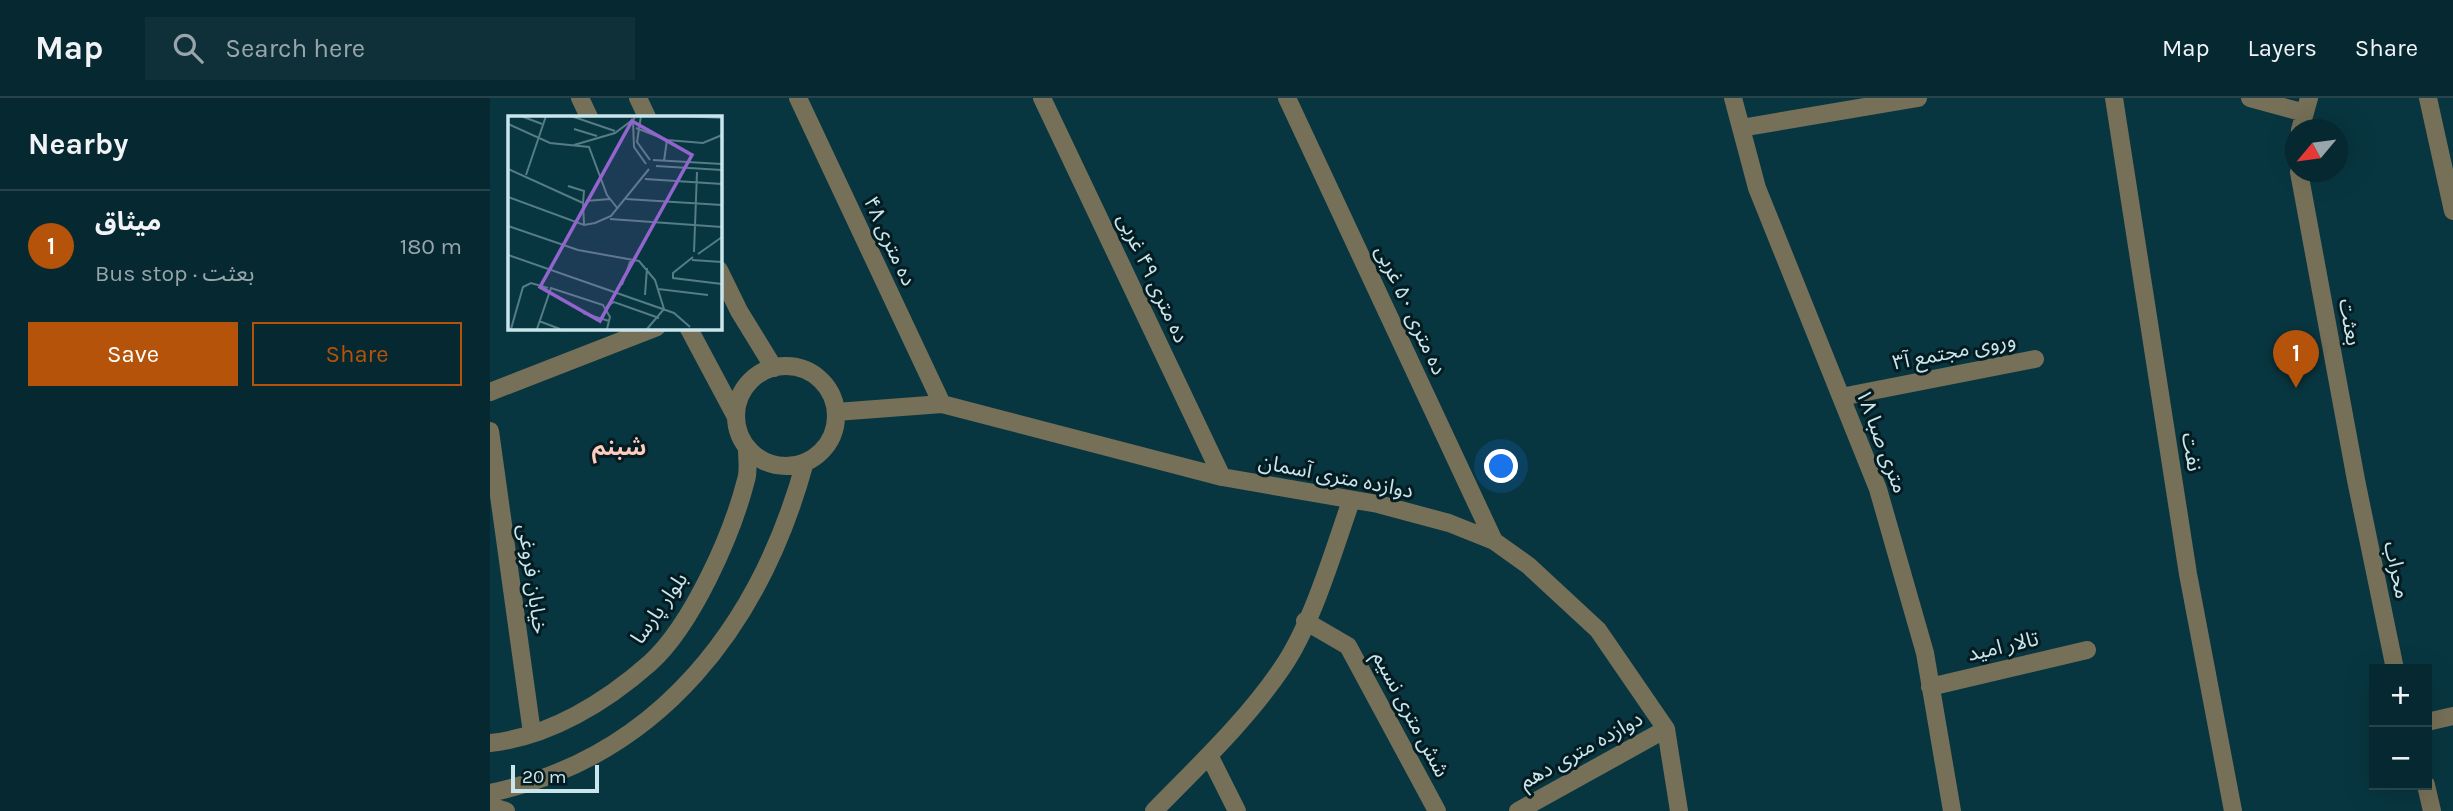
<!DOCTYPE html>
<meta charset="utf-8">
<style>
:root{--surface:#062830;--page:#0f3038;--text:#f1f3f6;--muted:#98a6ab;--line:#27444c;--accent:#b45309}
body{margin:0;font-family:Karla,"Noto Sans Arabic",sans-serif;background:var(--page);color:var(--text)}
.controls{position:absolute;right:21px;bottom:21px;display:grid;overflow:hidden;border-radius:0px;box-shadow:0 7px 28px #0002}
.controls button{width:63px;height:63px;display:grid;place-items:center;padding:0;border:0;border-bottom:2px solid var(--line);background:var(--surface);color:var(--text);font:35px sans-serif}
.compass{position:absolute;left:1795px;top:21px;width:63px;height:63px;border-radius:50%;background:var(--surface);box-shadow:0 7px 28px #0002;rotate:241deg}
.scale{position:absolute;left:21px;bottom:18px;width:88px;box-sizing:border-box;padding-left:7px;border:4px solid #cae6ed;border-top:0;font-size:19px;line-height:24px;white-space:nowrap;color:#cae6ed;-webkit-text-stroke:5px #041c21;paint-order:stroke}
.you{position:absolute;left:1012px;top:369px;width:24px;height:24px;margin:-18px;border:5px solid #fff;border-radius:50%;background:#1a73e8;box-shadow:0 0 0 10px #1a73e833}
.badge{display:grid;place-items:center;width:46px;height:46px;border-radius:50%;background:var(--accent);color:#fff;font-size:23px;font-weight:700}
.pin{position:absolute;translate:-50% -58px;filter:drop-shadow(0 2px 4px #0008)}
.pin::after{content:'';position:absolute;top:37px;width:24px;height:21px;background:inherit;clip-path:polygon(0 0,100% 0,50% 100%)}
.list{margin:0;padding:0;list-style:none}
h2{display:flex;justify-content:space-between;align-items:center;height:91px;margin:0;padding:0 28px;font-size:30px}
h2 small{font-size:23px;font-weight:400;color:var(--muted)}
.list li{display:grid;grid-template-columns:46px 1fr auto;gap:21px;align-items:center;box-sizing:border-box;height:112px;padding:0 28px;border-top:2px solid var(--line)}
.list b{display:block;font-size:26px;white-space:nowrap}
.list p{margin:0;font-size:23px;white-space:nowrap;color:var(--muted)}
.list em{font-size:23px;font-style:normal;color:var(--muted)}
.actions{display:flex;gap:14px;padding:21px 28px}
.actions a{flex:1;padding:16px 0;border:2px solid var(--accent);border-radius:0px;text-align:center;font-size:24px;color:var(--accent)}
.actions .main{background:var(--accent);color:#fff}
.icon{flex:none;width:38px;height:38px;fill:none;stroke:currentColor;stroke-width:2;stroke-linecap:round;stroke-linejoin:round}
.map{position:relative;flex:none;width:1963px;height:713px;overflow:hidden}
header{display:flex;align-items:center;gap:42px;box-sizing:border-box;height:98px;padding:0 35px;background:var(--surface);border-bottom:2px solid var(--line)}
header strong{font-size:33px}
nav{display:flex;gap:38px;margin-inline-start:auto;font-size:24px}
.search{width:490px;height:63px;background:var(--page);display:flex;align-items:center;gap:18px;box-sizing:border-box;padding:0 24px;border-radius:0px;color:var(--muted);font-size:26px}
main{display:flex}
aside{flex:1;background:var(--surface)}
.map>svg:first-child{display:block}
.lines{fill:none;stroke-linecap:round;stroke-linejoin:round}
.minor{stroke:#777058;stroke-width:18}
.labels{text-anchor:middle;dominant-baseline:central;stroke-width:6;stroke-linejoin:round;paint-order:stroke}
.street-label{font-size:21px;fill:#cae6ed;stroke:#041c21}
.neighbourhood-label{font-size:23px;font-weight:bold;fill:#feccbe;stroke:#041c21}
.inset-road{fill:none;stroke:#567c85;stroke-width:2}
.view{fill:#9364cd;fill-opacity:0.15;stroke:#9364cd;stroke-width:3.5}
.inset-edge{fill:none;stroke:#cae6ed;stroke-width:3.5}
</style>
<header>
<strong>Map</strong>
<div class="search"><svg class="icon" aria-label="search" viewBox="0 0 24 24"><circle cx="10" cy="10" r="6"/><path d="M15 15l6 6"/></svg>Search here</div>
<nav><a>Map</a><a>Layers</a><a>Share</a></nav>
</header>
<main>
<aside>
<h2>Nearby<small></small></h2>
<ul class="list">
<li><span class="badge">1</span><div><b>میثاق</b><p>Bus stop · بعثت</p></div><em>180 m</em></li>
</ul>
<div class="actions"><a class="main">Save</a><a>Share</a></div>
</aside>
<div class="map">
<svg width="1963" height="713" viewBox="0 0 1963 713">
<rect width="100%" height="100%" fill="#083640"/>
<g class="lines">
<!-- minor -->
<path class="minor" d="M90,0L99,19
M148,0L157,19
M308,0L452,306
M552,0L732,379
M797,0L1004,443
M1243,0L1267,90L1388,391L1435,555L1462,713
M1624,0L1698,476L1743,713
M1760,0L1815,15
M1938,0L1963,113
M1251,30L1428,0
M1810,32L1819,0
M1806,48V53
M1809,74L1866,382L1905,571
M229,172L249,213L284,270
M198,229L246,319
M246 318a50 50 0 1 1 100 0a50 50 0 1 1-100 0Z
M0,294L167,229
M1351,299L1545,261
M346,314L452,306L732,379L888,406L959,425L1004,443L1039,468L1108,532L1176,631L1189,713
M0,333L42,635
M815,523L858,548L947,713
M1440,589L1597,552
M1937,624L1963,618
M0,645C59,639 116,604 160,565C202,527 242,437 256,382C259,373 257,361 257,351
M719,657L747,713
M1936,687L1942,713
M0,695C171,659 271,525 315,364
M0,708L16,713
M664,713C709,667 756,623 792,570C822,527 843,454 861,403
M1028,713L1176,631"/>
</g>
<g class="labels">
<!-- street labels -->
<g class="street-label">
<text transform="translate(400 143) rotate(65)">ده متری ۴۸</text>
<text transform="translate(663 180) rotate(65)">ده متری ۴۹ غربی</text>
<text transform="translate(921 212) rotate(65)">ده متری ۵۰ غربی</text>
<text transform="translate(1860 224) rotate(80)">بعثت</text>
<text transform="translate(1464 253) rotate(-11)">وروی مجتمع آ۳</text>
<text transform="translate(1392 343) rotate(69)">متری صبا ۱۸</text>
<text transform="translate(1702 354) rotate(81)">نفت</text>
<text transform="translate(846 378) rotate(11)">دوازده متری آسمان</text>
<text transform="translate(1907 472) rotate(78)">محراب</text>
<text transform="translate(43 481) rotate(82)">خیابان فروغی</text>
<text transform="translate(169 510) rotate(-55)">بلوار پارسا</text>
<text transform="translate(1513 548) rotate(-13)">تالار امید</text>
<text transform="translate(921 616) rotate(62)">شش متری نسیم</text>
<text transform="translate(1091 652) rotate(-29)">دوازده متری دهم</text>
</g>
<!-- neighbourhood labels -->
<g class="neighbourhood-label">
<text x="129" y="349">شبنم</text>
</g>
</g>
<!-- overview -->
<g transform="translate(18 18)">
<rect width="214" height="214" fill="#083640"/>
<path class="inset-road" d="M13,0L34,8M63,0L107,15M133,0L129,26L142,44M175,0L214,2M125,6L126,31L138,48M0,8L42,27L81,31L99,79L110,93M128,12L159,24L195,27L214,19M66,13L89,20M66,29L107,17L127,2M145,44L214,48M156,45L159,24M148,50L214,54M0,53L75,87L76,108M18,59L38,0M137,63L214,68M60,70L76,75L75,87M0,81L76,109L87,107L103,100L141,53M118,83L214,89M78,85L102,83M102,103L214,111M0,110L70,134L131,145L147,164L156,193L139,213M186,136L189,56M190,138L214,121M0,139L166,197L182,211M185,141L165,157V162L214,168M184,144L214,146M114,169L123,143M150,173L200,179M137,179L139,152M98,191L106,186L151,202M75,197L101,205M31,205L52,213M3,213L15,171L23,167L40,172M29,213L43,172L95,189L102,201L99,213"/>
<path class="view" d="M124,5L184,39L92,205L32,171Z"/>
<rect width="214" height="214" class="inset-edge"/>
</g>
</svg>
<div class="controls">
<button>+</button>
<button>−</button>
</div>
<svg class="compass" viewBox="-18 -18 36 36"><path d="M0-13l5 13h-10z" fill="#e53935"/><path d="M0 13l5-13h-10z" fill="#98a6ab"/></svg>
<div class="scale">20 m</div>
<div class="you"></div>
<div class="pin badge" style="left:1806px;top:290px">1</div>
</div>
</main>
